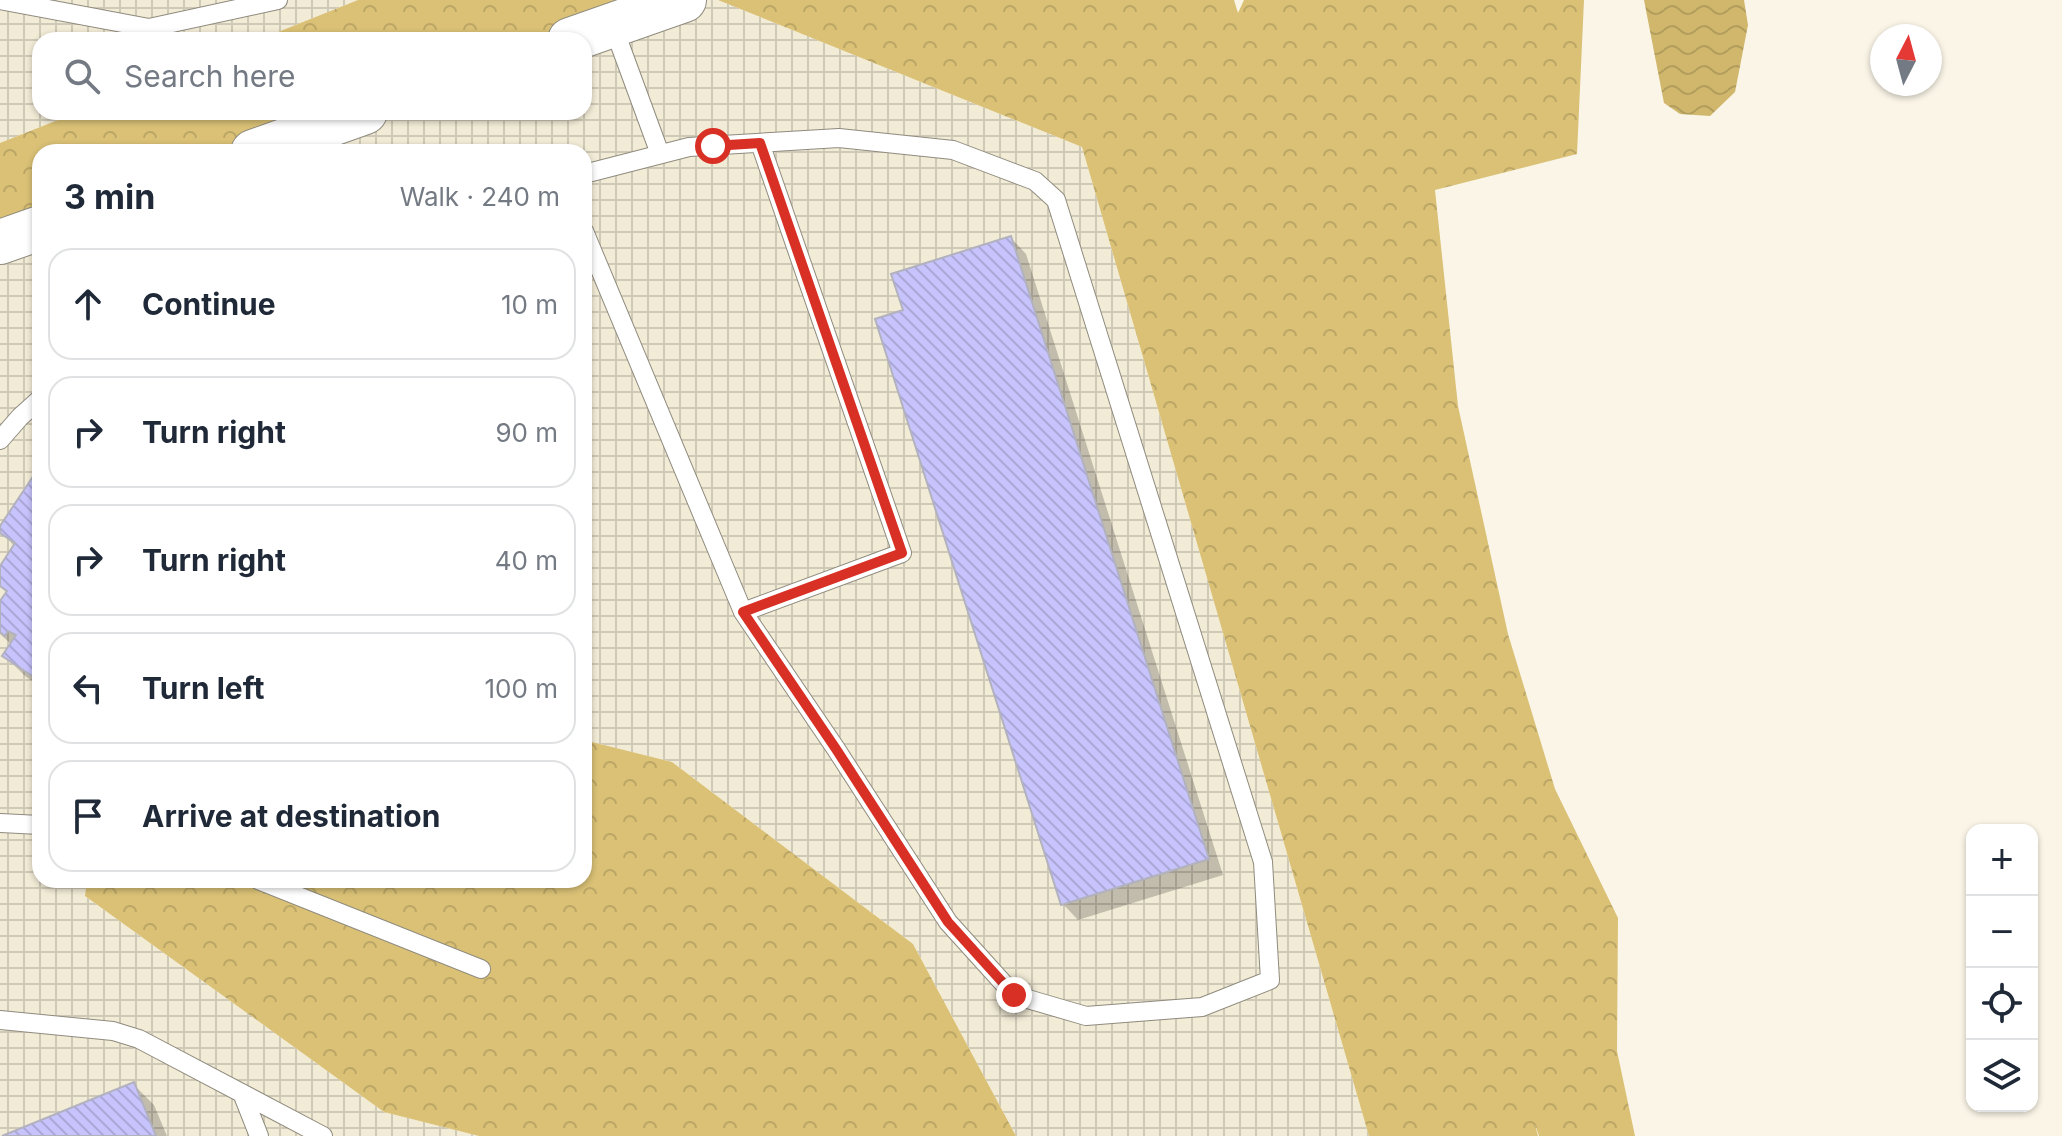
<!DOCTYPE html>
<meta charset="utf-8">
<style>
:root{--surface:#fff;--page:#f2f2f3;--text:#1f2937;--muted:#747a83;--line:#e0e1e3}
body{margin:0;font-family:Inter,sans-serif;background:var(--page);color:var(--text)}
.controls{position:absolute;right:24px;bottom:24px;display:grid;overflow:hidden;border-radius:16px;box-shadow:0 2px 6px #0004}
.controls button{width:72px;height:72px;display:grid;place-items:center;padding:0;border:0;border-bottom:2px solid var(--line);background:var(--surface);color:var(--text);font:40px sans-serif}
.compass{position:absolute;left:1870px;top:24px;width:72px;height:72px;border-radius:50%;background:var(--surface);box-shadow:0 2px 6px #0004;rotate:6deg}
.stop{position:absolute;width:24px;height:24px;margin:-18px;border:6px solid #d93025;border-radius:50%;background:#fff}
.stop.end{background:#d93025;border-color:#fff;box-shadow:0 2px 8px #0008}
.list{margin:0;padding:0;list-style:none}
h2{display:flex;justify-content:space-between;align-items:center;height:104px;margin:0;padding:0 32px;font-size:34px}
h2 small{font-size:26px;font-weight:400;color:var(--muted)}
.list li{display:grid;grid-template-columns:52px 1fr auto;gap:24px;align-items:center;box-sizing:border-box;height:112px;margin:0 16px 16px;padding:0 16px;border:2px solid var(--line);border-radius:24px}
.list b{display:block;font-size:30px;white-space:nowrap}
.list em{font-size:26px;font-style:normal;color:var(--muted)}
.icon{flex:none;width:44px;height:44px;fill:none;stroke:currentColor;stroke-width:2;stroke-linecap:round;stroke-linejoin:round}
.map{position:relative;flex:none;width:2062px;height:1136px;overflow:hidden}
.search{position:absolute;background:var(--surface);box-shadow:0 2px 6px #0004;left:32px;top:32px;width:560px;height:88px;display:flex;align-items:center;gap:20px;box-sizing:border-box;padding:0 28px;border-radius:24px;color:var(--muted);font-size:30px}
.panel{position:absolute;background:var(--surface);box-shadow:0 2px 6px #0004;left:32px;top:144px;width:560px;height:744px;border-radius:24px}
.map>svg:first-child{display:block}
.industrial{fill:url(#industrial-grid)}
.forest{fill:url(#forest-crowns)}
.water{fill:url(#water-waves)}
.shadow{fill:#0003}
.building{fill:url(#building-back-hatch);stroke:#b2b2bf;stroke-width:2}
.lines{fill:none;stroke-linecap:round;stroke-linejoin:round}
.lane-casing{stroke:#8f8b7e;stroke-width:20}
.primary-casing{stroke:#8f8b7e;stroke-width:46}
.lane{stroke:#fff;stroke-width:18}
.primary{stroke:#fff;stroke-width:44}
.route{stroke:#d93025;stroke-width:10}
</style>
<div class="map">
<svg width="2062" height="1136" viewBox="0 0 2062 1136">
<defs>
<pattern id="industrial-grid" width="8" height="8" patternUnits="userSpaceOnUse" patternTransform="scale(2)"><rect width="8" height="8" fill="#f2ebd6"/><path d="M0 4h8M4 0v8" fill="none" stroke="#cfc9b7"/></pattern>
<pattern id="forest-crowns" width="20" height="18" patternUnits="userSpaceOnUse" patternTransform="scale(2)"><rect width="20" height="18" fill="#dac176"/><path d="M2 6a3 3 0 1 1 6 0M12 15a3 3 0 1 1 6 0" fill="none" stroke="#bba666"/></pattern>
<pattern id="water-waves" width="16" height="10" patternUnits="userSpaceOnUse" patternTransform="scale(2)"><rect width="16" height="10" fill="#d0b76c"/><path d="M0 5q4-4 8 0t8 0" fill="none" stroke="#b29d5d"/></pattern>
<pattern id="building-back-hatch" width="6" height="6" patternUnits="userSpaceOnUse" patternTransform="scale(2)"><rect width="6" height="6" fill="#c7c3fc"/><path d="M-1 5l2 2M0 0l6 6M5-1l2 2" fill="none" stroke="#aba7d7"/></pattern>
</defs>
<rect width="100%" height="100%" fill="#faf5e7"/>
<!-- industrial -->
<path class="industrial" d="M0,0H358L258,40H40V112H78L0,143Z
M684,0H718L1082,147L1369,1136H1016L913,944L672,762L584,740V152H253L365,112H584V40Z
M40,228V880H87L85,896L384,1112L479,1136H0V242Z"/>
<!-- forest -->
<path class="forest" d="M358,0H684L570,40H258Z
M718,0H1234L1238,13L1244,0H1584L1577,154L1435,190L1458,406L1508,634L1555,789L1618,918L1617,1051L1635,1136H1539L1535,1124L1538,1136H1369L1082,147Z
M78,112H365L253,152H40V228L0,242V143Z
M584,740L672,762L913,944L1016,1136H479L384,1112L85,896L87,880H584Z"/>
<!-- water -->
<path class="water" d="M1644,0H1744L1748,25L1735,92L1710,116L1680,114L1664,103Z"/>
<!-- shadow -->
<path class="shadow" d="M1011,238L1026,254L1223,875L1078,920L1063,904L905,312Z
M40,470V686L25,676L5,656L12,645L0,634V605L8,594L0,586V570L15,547L0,530Z
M133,1084L154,1105L167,1136H7Z"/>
<!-- building -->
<path class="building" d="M1011,236L1209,859L1061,905L875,319L903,310L891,274Z
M40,466V681L2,656L16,635L8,631L5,636L0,632V601L7,591L0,586V566L15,543L0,533V526Z
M134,1082L156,1136H2Z"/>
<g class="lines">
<defs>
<path id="lane" d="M0,0L149,28L278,0
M613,26L660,154
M584,174L689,147L839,138L953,150L1035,181L1056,200L1263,862L1270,980L1202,1007L1086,1016L1014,995L948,922L836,749L743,612
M584,231L743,612L902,553L760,143
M0,440L20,417L40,399
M0,823L40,825
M258,880L481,969
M0,1020L113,1031L139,1039L323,1136
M242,1093L259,1136"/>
<path id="primary" d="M570,40L684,0
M253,152L365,112
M0,242L40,228"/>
</defs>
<!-- lane casing -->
<use href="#lane" class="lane-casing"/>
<!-- primary casing -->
<use href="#primary" class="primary-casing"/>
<!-- lane -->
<use href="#lane" class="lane"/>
<!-- primary -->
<use href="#primary" class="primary"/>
</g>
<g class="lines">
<!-- route -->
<path class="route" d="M713,146L760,143L902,553L743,612L836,749L948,922L1014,995"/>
</g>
</svg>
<div class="controls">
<button>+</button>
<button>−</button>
<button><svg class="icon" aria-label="locate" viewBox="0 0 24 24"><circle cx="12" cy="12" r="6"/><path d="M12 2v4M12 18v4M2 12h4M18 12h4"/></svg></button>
<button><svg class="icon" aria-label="layers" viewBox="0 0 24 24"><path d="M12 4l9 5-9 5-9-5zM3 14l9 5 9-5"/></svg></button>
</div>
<svg class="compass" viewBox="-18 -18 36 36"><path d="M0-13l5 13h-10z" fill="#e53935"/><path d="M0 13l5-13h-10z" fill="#747a83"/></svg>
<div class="stop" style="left:713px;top:146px"></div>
<div class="stop end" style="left:1014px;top:995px"></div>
<div class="search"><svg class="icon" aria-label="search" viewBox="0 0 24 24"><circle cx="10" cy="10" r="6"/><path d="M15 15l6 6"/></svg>Search here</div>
<section class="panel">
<h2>3 min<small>Walk · 240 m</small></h2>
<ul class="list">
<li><svg class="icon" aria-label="ahead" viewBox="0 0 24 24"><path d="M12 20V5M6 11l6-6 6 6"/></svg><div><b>Continue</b></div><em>10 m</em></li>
<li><svg class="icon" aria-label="right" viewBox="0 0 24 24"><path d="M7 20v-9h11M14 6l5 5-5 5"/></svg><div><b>Turn right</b></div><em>90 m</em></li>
<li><svg class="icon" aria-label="right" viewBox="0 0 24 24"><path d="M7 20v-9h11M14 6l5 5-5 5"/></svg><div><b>Turn right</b></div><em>40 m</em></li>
<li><svg class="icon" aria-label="left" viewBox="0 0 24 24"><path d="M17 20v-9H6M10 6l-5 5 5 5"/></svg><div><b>Turn left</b></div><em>100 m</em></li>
<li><svg class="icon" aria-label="arrive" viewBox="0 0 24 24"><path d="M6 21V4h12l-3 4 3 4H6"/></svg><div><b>Arrive at destination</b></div></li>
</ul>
</section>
</div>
